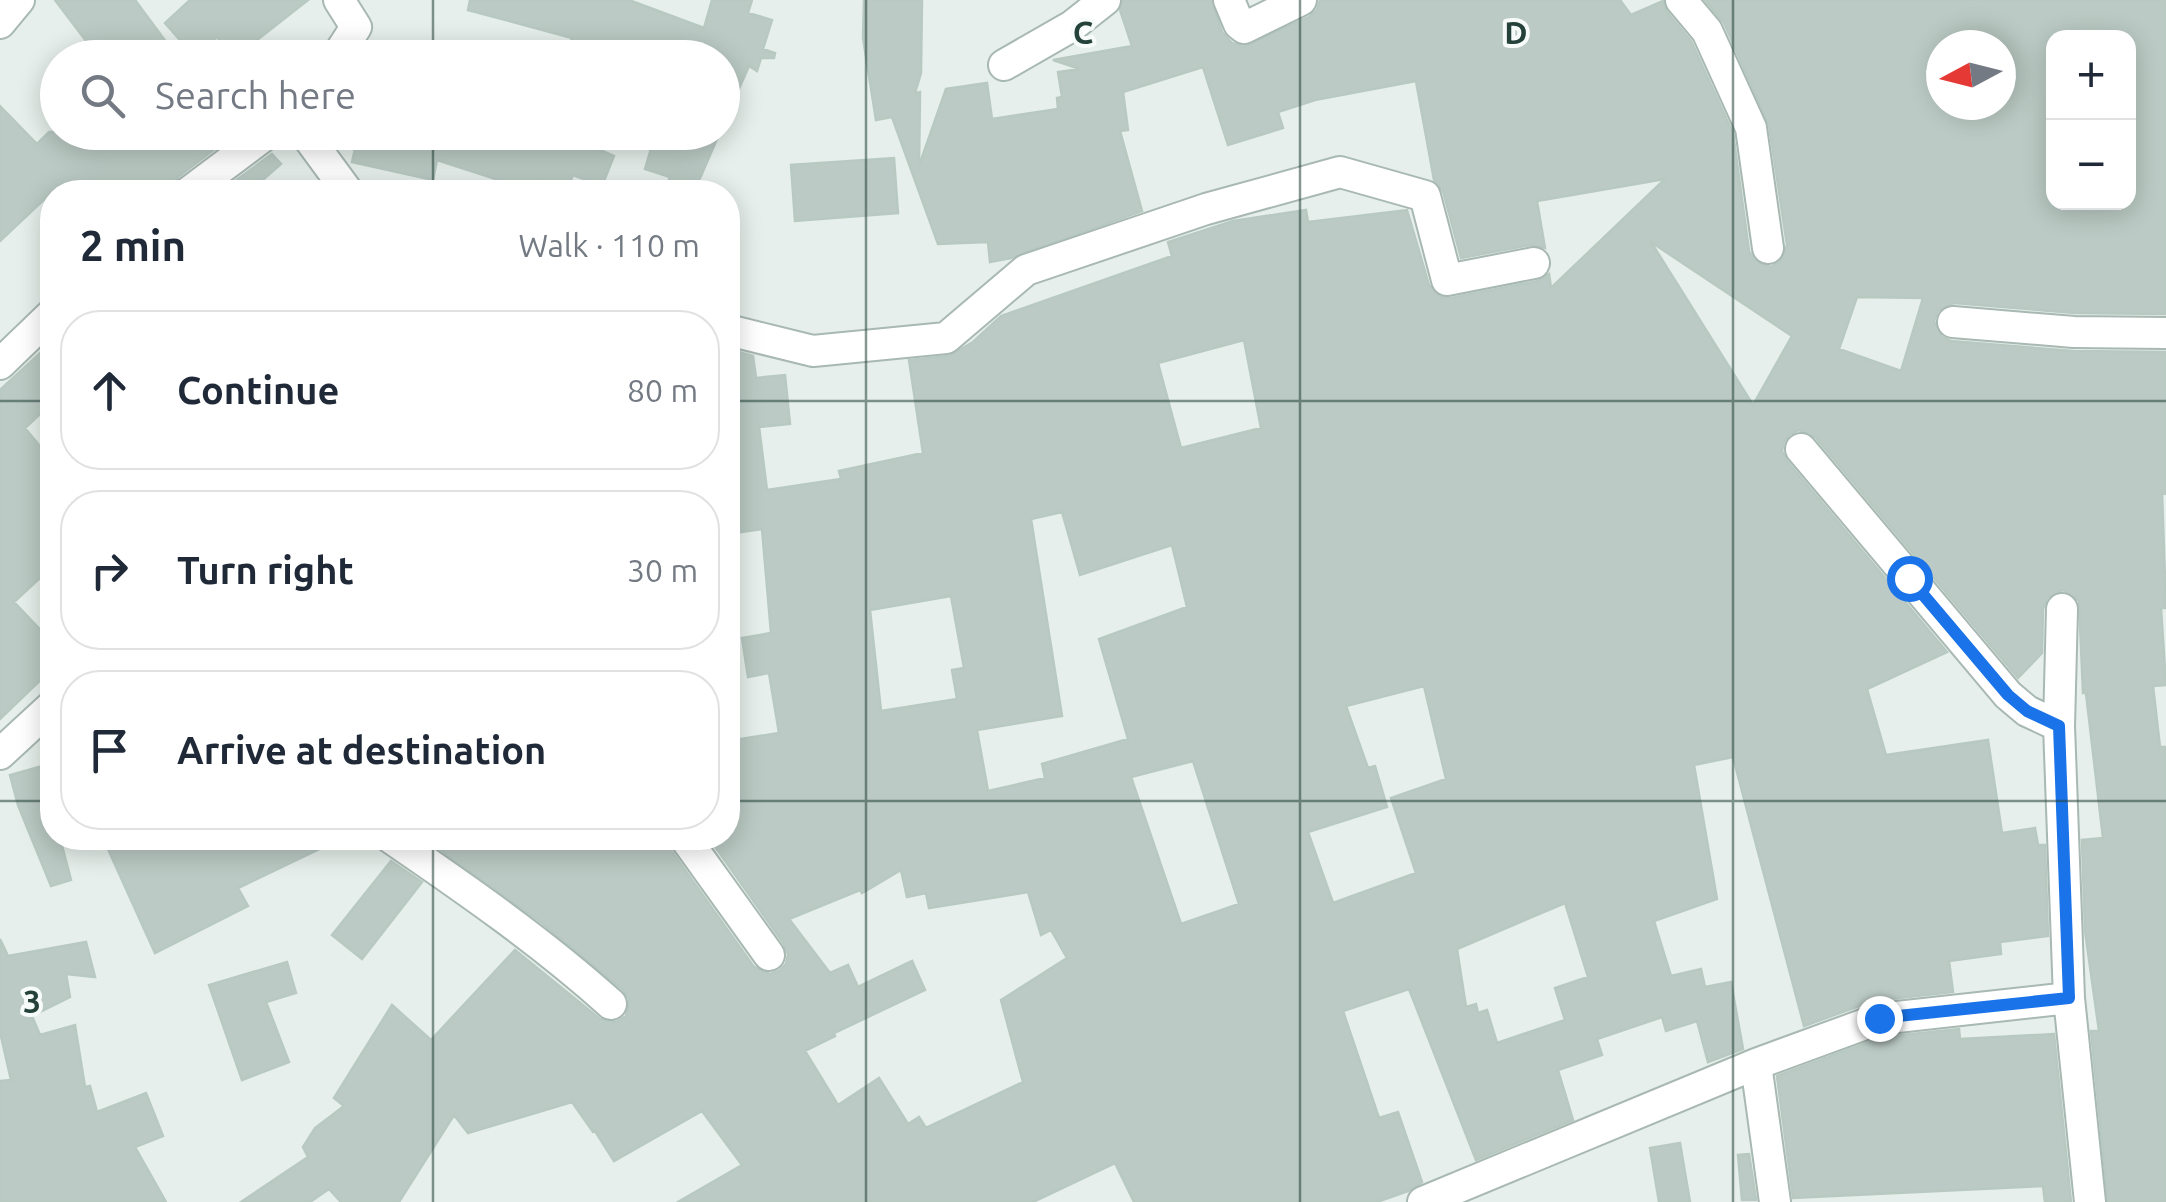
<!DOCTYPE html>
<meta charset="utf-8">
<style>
:root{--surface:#fff;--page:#f6f6f7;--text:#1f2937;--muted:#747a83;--line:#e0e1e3}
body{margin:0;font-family:Ubuntu,sans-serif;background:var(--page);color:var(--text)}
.controls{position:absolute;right:30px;top:30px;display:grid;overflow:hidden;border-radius:20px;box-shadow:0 5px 25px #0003}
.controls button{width:90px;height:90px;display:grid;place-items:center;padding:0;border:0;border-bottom:2px solid var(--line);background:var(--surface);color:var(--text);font:50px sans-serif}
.compass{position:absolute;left:1926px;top:30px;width:90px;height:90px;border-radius:50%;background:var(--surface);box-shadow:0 5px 25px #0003;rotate:263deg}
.stop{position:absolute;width:30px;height:30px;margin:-22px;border:8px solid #1a73e8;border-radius:50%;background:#fff}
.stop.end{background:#1a73e8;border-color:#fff;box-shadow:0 2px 10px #0008}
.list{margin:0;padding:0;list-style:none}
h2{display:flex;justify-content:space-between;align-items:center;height:130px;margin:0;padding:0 40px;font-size:42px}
h2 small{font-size:32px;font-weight:400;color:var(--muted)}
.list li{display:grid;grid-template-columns:65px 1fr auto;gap:30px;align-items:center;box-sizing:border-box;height:160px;margin:0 20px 20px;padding:0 20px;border:2px solid var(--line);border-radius:40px}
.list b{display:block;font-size:38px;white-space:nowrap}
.list em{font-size:32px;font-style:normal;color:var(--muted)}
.icon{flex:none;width:55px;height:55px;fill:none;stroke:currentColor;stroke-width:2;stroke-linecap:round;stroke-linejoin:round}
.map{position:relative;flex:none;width:2166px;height:1202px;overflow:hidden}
.search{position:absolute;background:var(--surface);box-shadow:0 5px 25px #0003;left:40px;top:40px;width:700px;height:110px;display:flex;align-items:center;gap:25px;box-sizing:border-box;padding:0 35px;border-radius:55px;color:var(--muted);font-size:38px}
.panel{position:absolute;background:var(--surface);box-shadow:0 5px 25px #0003;left:40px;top:180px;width:700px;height:670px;border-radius:40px}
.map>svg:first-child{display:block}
.building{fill:#bbcac4;stroke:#b8c9c2;stroke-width:2.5;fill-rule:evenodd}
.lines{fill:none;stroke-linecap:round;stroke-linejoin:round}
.minor-casing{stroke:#a8b8b2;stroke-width:34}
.minor{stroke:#fff;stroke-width:30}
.route{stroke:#1a73e8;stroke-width:12}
.grid{fill:none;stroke:#24423a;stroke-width:2.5;stroke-opacity:0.55}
.grid-label{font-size:32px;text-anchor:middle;font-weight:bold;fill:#24423a;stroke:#f7fbf9;stroke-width:8;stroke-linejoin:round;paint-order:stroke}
</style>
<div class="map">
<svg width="2166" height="1202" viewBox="0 0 2166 1202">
<rect width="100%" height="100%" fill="#e6efeb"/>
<!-- building -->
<path class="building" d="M55,0H135L178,58H99Z
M190,0H308L234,58L217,37L195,57L165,23Z
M470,0H629L704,28L712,0H752L748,13L772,20L763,49L775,53L774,58H761L757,71L749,66L722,127V58H608L570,43L572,38L468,10Z
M864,0H922L921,73L915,93L920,92L919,166L946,89L987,83L992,119L1058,109L1057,98L1062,97L1058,72L1080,69L1053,60L1132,46L1120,10L1123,0H1211L1222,32L1232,43L1243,47L1309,17L1317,10L1320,0H1620L1631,15L1663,1L1667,12L1691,41L1733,133L1749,251L1754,260L1770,267L1780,262L1787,245L1769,125L1724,23L1705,0H2166V314L2075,313L1954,303L1938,311L1934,321L1942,337L1951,341L2073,351L2166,352V494L2162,493L2166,608H2161L2166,685L2153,686L2160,747H2166V1202H2108L2091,1031H2099L2085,931L2082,840L2103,838L2086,693H2083L2079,601L2063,590L2047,598L2043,609L2042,653L2018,678L1815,437L1799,430L1790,434L1784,442L1782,451L1787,461L1947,652L1867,689L1886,755L1988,740L2002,833L2035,828L2038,845H2045L2048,936L2000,942L2001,954L1949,961L1953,992L1873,1001L1804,1026L1733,757L1694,765L1717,899L1654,921L1671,976L1701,969L1705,987L1731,982L1743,1049L1708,1062L1697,1021L1666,1031L1662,1017L1597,1039L1602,1055L1558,1070L1573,1120L1476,1160L1409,989L1343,1011L1379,1118L1398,1112L1422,1182L1408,1191L1377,1202H1134L1115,1163L1033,1202H678L742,1165L702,1111L614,1161L595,1131L593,1132L572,1102L468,1133L454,1115L399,1202H341L329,1189L310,1202H241L308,1157L303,1147L315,1128L344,1106L334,1098L392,1005L431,1040L515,950L600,1019L616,1022L626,1016L629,999L623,990L542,923L423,838H667L670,849L754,967L770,974L779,971L786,964L788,954L784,944L711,841L716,838H728V782L734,779L728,741L779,733L769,673L748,677L742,638L771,633L762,529L728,534V349L753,356L756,378L785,375L790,424L759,427L767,490L841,479L839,471L923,453L909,360L949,356L973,342L1001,316L1172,256L1168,242L1233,221L1306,210L1308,222L1407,210L1429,285L1440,297L1451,298L1538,281L1549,274L1551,288L1665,179L1537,201L1545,248L1530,245L1461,258L1443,191L1434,180L1416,81L1315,100L1278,112L1283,128L1228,145L1203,67L1123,92L1128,130L1120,131L1142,211L1011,258L990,262L988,242L938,244L892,117L876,120L863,38ZM2054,38H2128V202H2054ZM1941,45H2001V105H1941ZM1651,242L1792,336L1753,405ZM1857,297L1923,298L1901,371L1839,349ZM1244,340L1261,428L1181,448L1158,363ZM1062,512L1080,575L1172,545L1187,607L1099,639L1128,739L1042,764L1045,778L988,791L977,730L1062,716L1031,519ZM951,596L964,668L952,670L957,699L881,711L870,610ZM1424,686L1446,779L1391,798L1416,873L1333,903L1308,832L1387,807L1375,766L1368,768L1346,706ZM1193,761L1239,904L1181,924L1131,777ZM901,870L907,897L926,893L929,908L1028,892L1041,935L1051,930L1067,958L1001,1000L1023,1082L926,1128L919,1117L908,1124L879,1078L838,1105L805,1051L835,1036L834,1033L925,990L912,961L858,987L848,965L830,973L789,919L860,890L862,893ZM1565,903L1588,977L1555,988L1565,1020L1497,1043L1487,1010L1478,1013L1476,1004L1466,1007L1457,949Z
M0,106L37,144L49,132H237L178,177L170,192H52L0,241Z
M359,132H583L579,141L614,156L602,186L573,175L566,192L537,181L533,191L437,160L433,180L352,162Z
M656,132H720L694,192H665L670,177L645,169Z
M272,154L281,164L249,192H220Z
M894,158L898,213L795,221L791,165Z
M52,342V403L25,428L52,461V567L14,602L52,642V669L0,719V390Z
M42,766L52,806V838H60L71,880L51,886L18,805L10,775Z
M103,838H342L238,888L248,906L155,953Z
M391,861L422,882L362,959L332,935Z
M0,939L8,956L86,942L95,977L66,974L70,997L32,1016L40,1035L75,1025L85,1087L90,1086L97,1112L146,1093L163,1136L135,1147L166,1202H0V1081L11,1080L0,1032Z
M287,962L296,993L266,1002L289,1062L242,1080L209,985Z
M1959,1029L1960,1039L2054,1034L2071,1202H2045L2043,1186L1793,1198L1777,1076L1883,1037Z
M1680,1143L1690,1202H1659L1650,1148Z
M1749,1154L1756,1200H1742L1738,1155Z"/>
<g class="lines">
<defs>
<path id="minor" d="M1229,0L1239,24L1244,28L1301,0
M1681,0L1707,31L1751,128L1768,248
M0,23L19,0
M336,58L356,27L339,0
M1004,65L1072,26L1105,0
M304,132L348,192
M189,192L269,132
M1953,322L2074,332L2166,333
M728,330L813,351L946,338L1026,270L1206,209L1340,172L1425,196L1447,280L1534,263
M0,364L52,314
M1801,449L2008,695L2027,711L2059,726
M2062,609L2059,726L2069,998L2090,1202
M0,754L52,706
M391,838C467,890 542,942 611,1004
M685,838L769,955
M1756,1064L1775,1202
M1423,1202L1756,1064L1879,1019L2069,998"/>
</defs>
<!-- minor casing -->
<use href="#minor" class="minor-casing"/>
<!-- minor -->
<use href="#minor" class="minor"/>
</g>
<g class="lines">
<!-- route -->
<path class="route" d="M1879,1018L2069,998L2059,726L2027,711L2008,695L1909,578"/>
</g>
<!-- grid -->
<path class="grid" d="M433,0V58M866,0V1202M1300,0V1202M1733,0V1202M433,132V192M0,401H52M728,401H2166M0,801H52M728,801H2166M433,838V1202"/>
<g class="grid-label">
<text x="1083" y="44">C</text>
<text x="1516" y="44">D</text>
<text x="32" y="1013">3</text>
</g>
</svg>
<div class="controls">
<button>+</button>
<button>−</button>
</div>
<svg class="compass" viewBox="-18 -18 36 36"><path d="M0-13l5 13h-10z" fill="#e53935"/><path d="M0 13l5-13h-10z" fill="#747a83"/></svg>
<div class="stop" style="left:1909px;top:578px"></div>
<div class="stop end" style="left:1879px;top:1018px"></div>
<div class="search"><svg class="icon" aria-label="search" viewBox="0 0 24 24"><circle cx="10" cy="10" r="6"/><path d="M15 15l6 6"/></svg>Search here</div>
<section class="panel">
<h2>2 min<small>Walk · 110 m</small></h2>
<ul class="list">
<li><svg class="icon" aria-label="ahead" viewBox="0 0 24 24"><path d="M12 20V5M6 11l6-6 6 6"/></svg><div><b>Continue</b></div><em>80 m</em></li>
<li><svg class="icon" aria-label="right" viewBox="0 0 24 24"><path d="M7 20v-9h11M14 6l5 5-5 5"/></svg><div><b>Turn right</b></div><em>30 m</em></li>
<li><svg class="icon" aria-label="arrive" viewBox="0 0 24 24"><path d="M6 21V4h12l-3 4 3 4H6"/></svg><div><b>Arrive at destination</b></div></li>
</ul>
</section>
</div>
